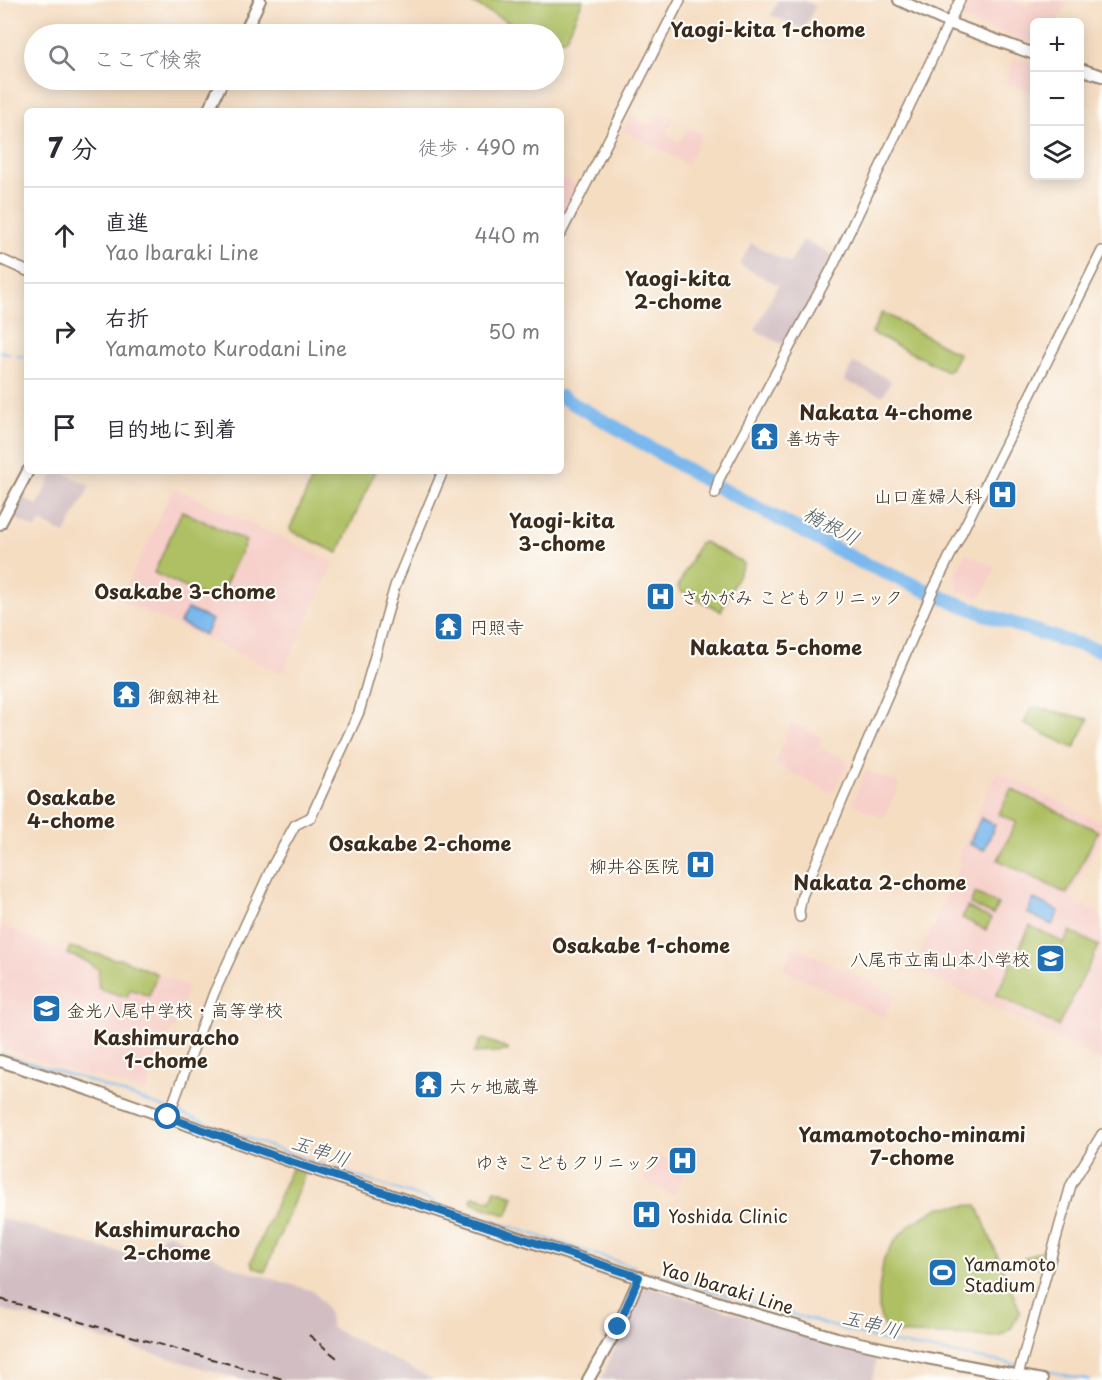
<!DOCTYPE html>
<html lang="ja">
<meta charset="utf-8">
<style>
:root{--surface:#fff;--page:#f2f2f3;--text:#2b2b33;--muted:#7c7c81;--line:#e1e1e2}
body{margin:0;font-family:"Playpen Sans","Klee One",sans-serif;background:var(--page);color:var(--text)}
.controls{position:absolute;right:18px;top:18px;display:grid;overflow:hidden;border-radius:9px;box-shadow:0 3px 15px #0003}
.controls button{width:54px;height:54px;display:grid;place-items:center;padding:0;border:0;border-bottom:2px solid var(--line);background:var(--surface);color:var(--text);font:30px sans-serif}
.stop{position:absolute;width:18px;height:18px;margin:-14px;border:4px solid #1f6fb2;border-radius:50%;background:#fff}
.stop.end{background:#1f6fb2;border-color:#fff;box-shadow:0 2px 6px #0008}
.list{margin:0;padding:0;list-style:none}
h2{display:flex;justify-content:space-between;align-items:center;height:78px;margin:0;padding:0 24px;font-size:26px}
h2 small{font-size:20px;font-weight:400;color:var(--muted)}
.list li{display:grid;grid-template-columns:39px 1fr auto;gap:18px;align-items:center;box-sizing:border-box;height:96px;padding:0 24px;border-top:2px solid var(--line)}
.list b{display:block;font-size:22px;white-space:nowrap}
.list p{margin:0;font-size:20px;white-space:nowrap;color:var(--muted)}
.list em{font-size:20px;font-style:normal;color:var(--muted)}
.icon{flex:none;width:33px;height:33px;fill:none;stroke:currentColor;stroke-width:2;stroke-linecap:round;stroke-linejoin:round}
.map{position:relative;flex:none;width:1102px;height:1380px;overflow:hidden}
.search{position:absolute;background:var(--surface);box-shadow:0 3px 15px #0003;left:24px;top:24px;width:540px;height:66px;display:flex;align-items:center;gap:15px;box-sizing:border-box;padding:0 21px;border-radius:33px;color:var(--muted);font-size:22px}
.panel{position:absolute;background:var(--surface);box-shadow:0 3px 15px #0003;left:24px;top:108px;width:540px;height:366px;border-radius:9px}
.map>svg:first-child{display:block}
.built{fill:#f7d0ca}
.industrial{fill:#d2bec2}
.green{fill:#aec063;stroke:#747540;stroke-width:1.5}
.water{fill:#7ab8ed;stroke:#5a7186;stroke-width:1.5}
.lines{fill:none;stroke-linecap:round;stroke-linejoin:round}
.stream{stroke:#7ab8ed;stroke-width:2}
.river{stroke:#7ab8ed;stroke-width:14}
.tertiary-casing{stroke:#988470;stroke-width:12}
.secondary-casing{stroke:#988470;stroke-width:14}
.primary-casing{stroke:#988470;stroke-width:14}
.tertiary{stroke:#fff;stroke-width:9}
.secondary{stroke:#fff;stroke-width:10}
.primary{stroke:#fff;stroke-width:10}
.rail{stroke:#3b2a1e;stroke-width:2;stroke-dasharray:9 4.5;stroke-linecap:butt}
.route{stroke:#1f6fb2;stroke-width:8}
.labels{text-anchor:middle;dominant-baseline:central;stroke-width:4.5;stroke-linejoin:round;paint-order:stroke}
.poi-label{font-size:18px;fill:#3b2a1e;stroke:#fdfcf7;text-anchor:start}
.street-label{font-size:18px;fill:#3b2a1e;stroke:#fdfcf7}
.neighbourhood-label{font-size:20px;font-weight:bold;fill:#3b2a1e;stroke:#fdfcf7}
.water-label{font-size:20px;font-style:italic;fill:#515c66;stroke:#fdfcf7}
</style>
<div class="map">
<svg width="1102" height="1380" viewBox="0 0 1102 1380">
<rect width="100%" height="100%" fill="#fdfcf7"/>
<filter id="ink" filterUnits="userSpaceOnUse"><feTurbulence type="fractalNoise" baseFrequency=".0167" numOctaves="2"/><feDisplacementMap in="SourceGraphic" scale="12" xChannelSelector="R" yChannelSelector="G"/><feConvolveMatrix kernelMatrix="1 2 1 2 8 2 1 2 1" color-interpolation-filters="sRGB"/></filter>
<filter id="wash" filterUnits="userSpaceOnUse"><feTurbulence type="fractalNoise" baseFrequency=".008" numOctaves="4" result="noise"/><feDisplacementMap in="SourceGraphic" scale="24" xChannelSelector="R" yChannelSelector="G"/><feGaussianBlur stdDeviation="1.35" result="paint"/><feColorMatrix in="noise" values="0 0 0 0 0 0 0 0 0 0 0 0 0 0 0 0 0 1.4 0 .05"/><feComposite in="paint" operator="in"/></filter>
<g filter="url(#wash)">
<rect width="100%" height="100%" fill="#f5ddc2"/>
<!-- built -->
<path class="built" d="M967,0H1013L1027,7L1031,0H1070L1057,22H1034V44L958,18Z
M1015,57L1034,64V93L1006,83Z
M660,111L674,119L666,135L679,142L689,127L700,133L701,137L687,164L622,130L630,115L651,126Z
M561,177L579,186L561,222Z
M176,489L331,561L333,565L283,672H279L120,600L173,490Z
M965,553L996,568L981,598L958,590L954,577Z
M791,723L822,737L818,747L848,761L834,791L831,793L776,765L775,763Z
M866,770L900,784L884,817L882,818L854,804L853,801Z
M997,771L1102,823V836L1070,898L1102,915V1061L914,968L960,864L958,856Z
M0,924L83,961L99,970L97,978L99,989L127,997L129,989L149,997L158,974L188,987L174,1029H172L160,1063H158L148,1088L143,1092L91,1075L97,1059L89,1077L0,1047Z
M794,946L896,994L884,1018L783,969Z
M655,1154L688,1168L676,1193L673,1195L642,1180Z"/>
<!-- industrial -->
<path class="industrial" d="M778,0H802L815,6L804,30L771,15Z
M803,240L833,255L790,342L783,345L755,330L778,285L740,265L751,243L790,263Z
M853,363L871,370L891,381L883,396L844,381Z
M55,471H61L90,486L65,534L40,521L36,529L11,516L21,497L37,505Z
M0,1218L114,1251L147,1256L159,1238L168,1233L197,1247L233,1267L313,1291L327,1308L332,1328L434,1380H243L0,1309Z
M645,1286L830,1342L878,1353L872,1380H601L614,1350Z"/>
<!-- green -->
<path class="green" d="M466,0H583L566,38L554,42V34H531Z
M882,312L959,354L951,369L947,371L872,333Z
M316,471H375L338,553L291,531L290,528Z
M182,511L246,541L217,602L154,573Z
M704,542L744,563L721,611L680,591L678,587L699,543Z
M1035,707L1089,719L1074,748L1024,724L1030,710Z
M1011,789L1098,831L1067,894L998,860L1016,822L999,814Z
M975,893L998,904L993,915L970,904Z
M967,907L991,919L986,930L962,918Z
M1030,926L1064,943L1070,931L1099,946L1058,1026L996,995Z
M70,947L115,959H122L157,974L149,996L130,989L127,997L99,989L98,977L99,970L84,960L67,954Z
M484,1039L508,1049V1051L474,1053L480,1041Z
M294,1168L305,1173L265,1272L254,1267L251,1262L291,1169Z
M495,1190L514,1196L509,1212L506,1215L473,1204L471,1201L473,1196L491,1201Z
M977,1205L1020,1311L1012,1327L1000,1337L886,1333L879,1312V1289L884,1258L897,1238L911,1224L940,1207Z
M1050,1246L1044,1268L1024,1264L1022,1260Z"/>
<!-- water -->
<path class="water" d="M187,609L212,620L205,635L180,623Z
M981,818L995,825L984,850L969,844Z
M1034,899L1059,911L1052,925L1027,913Z"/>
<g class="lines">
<!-- stream -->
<path class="stream" d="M0,351L10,354
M16,355L27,358
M0,1054L84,1079L168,1109
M174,1111L312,1162L635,1267
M652,1273L883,1341L1018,1365
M1024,1366L1089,1380"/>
<!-- river -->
<path class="river" d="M561,397L617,428L708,482L861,562L944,598L990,616L1053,637L1102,651"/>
</g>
</g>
<g filter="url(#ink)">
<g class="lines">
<defs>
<path id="tertiary" d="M561,233L680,0
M0,259L27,271
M715,494L719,479L833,266L960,0
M800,917L799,911L802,896L842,801L933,590L1102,251
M168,1117L214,993L272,867L295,825L311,817L359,712L395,586L443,471
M1018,1375L1071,1185L1102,1134"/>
<path id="secondary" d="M899,0L949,23L1034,54
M244,34L260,0
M1080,69L1102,76
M208,111L223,80
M0,524L28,471
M588,1380L618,1327L640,1277"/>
<path id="primary" d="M0,1061L90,1090L306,1167L634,1276L755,1314L837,1338L927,1358L1042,1380"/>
</defs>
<!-- tertiary casing -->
<use href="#tertiary" class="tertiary-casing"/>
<!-- secondary casing -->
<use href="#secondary" class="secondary-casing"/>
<!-- primary casing -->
<use href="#primary" class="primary-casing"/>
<!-- tertiary -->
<use href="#tertiary" class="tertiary"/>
<!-- secondary -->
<use href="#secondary" class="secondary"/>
<!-- primary -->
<use href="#primary" class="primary"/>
<!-- rail -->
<path class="rail" d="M0,1299L286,1380
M309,1335L337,1358"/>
</g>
</g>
<g class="lines" filter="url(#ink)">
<!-- route -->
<path class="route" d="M168,1117L289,1161L639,1277L618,1327"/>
</g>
<!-- icons -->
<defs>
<symbol id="temple-square" viewBox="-11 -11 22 22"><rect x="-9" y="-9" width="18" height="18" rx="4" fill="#1f6fb2" stroke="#fdfcf7"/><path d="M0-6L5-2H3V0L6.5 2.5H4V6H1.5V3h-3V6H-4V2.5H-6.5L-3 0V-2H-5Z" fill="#fff"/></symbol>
<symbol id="hospital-square" viewBox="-11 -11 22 22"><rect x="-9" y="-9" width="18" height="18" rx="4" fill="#1f6fb2" stroke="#fdfcf7"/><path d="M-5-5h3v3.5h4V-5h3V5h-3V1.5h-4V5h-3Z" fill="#fff"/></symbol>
<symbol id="school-square" viewBox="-11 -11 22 22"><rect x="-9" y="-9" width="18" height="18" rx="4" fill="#1f6fb2" stroke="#fdfcf7"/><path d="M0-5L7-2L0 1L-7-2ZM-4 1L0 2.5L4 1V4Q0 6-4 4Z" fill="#fff"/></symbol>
<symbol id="stadium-square" viewBox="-11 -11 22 22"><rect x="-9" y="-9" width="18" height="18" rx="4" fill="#1f6fb2" stroke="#fdfcf7"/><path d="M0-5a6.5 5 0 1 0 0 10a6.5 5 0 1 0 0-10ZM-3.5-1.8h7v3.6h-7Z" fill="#fff"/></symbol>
</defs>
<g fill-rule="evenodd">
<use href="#temple-square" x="748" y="420" width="33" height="33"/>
<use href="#hospital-square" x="986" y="478" width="33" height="33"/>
<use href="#hospital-square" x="644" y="580" width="33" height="33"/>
<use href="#temple-square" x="432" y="610" width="33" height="33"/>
<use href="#temple-square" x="110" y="678" width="33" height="33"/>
<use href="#hospital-square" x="684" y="848" width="33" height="33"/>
<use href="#school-square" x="1034" y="942" width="33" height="33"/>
<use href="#school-square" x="30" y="992" width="33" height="33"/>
<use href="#temple-square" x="412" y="1068" width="33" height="33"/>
<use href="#hospital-square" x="666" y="1144" width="33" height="33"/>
<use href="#hospital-square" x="630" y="1198" width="33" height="33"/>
<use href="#stadium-square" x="926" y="1256" width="33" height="33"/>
</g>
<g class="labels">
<!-- poi labels -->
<g class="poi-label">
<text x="786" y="437">善坊寺</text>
<text x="982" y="495" text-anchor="end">山口産婦人科</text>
<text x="681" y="596">さかがみ こどもクリニック</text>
<text x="470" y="626">円照寺</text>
<text x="148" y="695">御劔神社</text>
<text x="679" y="865" text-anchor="end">柳井谷医院</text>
<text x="1030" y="958" text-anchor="end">八尾市立南山本小学校</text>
<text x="67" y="1009">金光八尾中学校・高等学校</text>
<text x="449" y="1085">六ヶ地蔵尊</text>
<text x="661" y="1161" text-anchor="end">ゆき こどもクリニック</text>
<text x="668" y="1215">Yoshida Clinic</text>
<text x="964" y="1263">Yamamoto<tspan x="964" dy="21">Stadium</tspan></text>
</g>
<!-- street labels -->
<g class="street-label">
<text transform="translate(727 1287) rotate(17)">Yao Ibaraki Line</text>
</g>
<!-- neighbourhood labels -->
<g class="neighbourhood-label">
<text x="768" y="29">Yaogi-kita 1-chome</text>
<text x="678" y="278">Yaogi-kita<tspan x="678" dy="23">2-chome</tspan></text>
<text x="886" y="412">Nakata 4-chome</text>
<text x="562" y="520">Yaogi-kita<tspan x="562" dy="23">3-chome</tspan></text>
<text x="185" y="591">Osakabe 3-chome</text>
<text x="776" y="647">Nakata 5-chome</text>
<text x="71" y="797">Osakabe<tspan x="71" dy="23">4-chome</tspan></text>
<text x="420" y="843">Osakabe 2-chome</text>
<text x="880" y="882">Nakata 2-chome</text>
<text x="641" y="945">Osakabe 1-chome</text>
<text x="166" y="1037">Kashimuracho<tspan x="166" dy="23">1-chome</tspan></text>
<text x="912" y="1134">Yamamotocho-minami<tspan x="912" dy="23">7-chome</tspan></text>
<text x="167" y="1229">Kashimuracho<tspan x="167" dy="23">2-chome</tspan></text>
</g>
<!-- water labels -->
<g class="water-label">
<text transform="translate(832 525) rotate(28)">楠根川</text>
<text transform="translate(321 1150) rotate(19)">玉串川</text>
<text transform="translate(872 1323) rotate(15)">玉串川</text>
</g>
</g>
</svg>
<div class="controls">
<button>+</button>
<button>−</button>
<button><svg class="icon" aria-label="layers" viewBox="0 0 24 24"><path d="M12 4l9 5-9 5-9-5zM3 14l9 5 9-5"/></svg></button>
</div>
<div class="stop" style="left:168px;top:1117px"></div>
<div class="stop end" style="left:618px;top:1327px"></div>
<div class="search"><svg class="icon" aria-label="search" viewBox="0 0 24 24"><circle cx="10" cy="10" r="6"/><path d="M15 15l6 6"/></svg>ここで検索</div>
<section class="panel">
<h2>7 分<small>徒歩 · 490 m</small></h2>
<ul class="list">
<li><svg class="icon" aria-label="ahead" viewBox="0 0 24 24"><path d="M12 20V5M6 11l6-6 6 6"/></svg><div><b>直進</b><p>Yao Ibaraki Line</p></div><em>440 m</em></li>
<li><svg class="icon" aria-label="right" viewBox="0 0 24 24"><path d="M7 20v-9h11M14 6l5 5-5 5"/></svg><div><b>右折</b><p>Yamamoto Kurodani Line</p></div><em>50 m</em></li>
<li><svg class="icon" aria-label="arrive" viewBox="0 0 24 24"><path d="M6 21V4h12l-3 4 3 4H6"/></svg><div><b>目的地に到着</b></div></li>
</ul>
</section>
</div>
